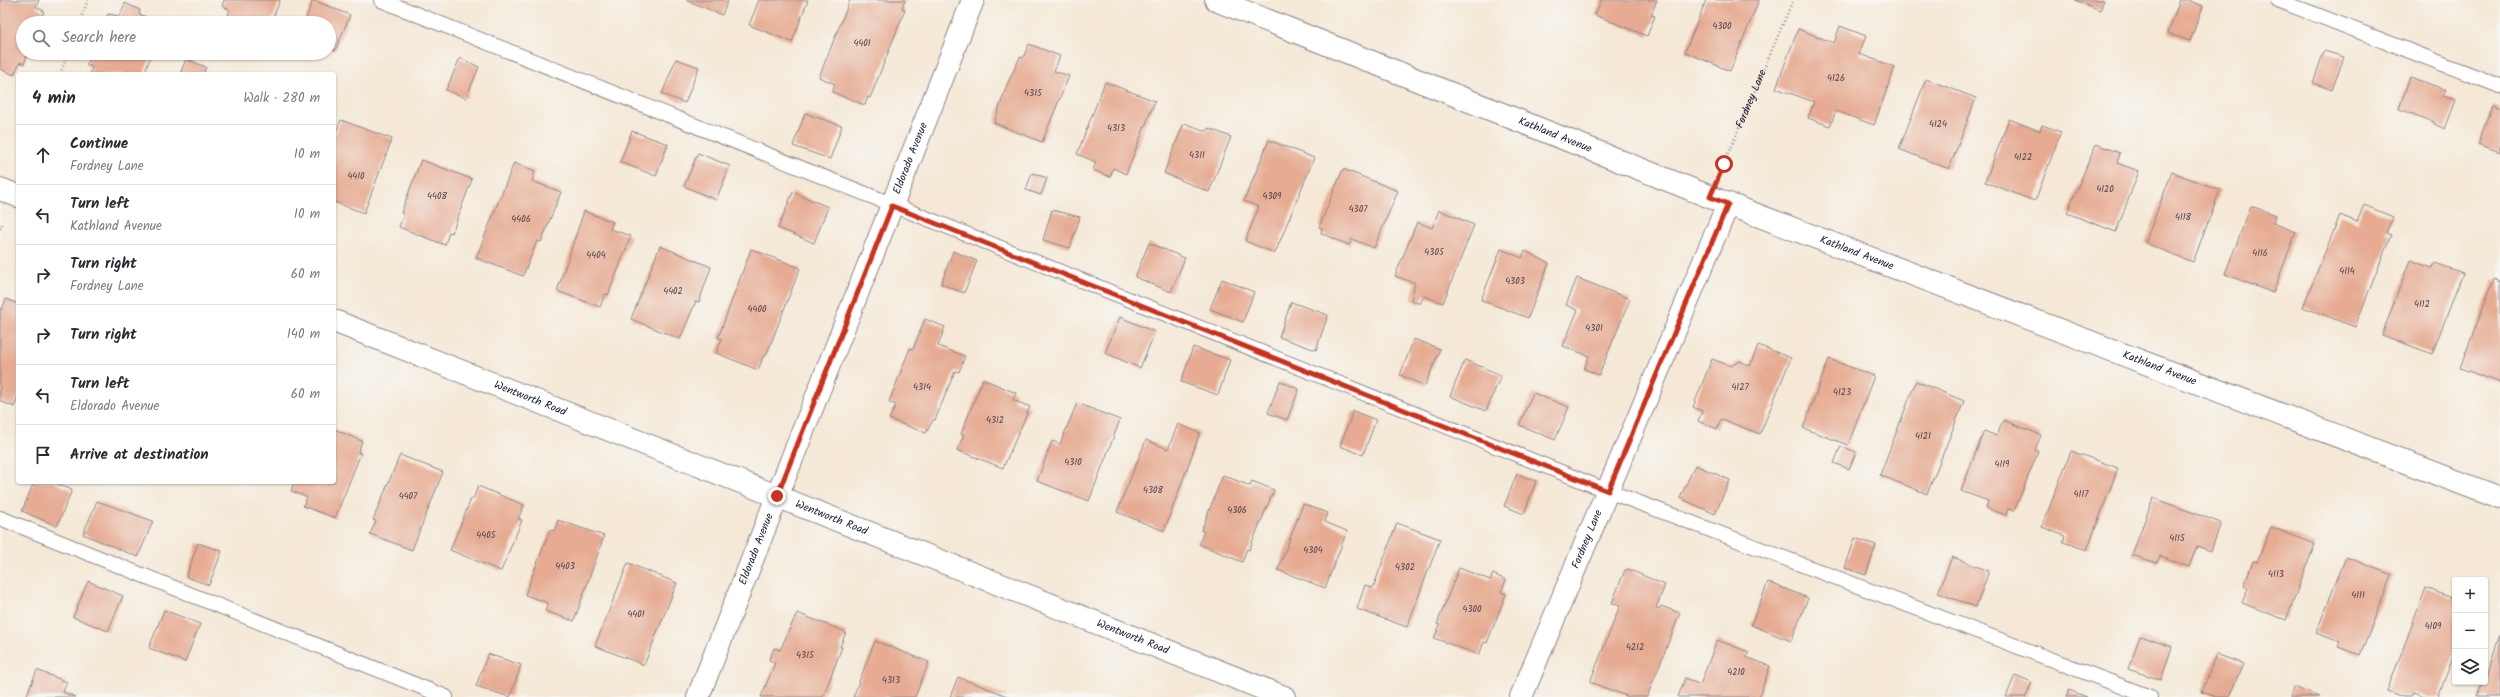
<!DOCTYPE html>
<meta charset="utf-8">
<style>
:root{--surface:#fff;--page:#f2f2f3;--text:#2b2b33;--muted:#7c7c81;--line:#e1e1e2}
body{margin:0;font-family:Kalam,sans-serif;background:var(--page);color:var(--text)}
.controls{position:absolute;right:12px;bottom:12px;display:grid;overflow:hidden;border-radius:4px;box-shadow:0 1px 3px #0004}
.controls button{width:36px;height:36px;display:grid;place-items:center;padding:0;border:0;border-bottom:1px solid var(--line);background:var(--surface);color:var(--text);font:20px sans-serif}
.stop{position:absolute;width:12px;height:12px;margin:-9px;border:3px solid #c8321e;border-radius:50%;background:#fff}
.stop.end{background:#c8321e;border-color:#fff;box-shadow:0 1px 4px #0008}
.list{margin:0;padding:0;list-style:none}
h2{display:flex;justify-content:space-between;align-items:center;height:52px;margin:0;padding:0 16px;font-size:17px}
h2 small{font-size:13px;font-weight:400;color:var(--muted)}
.list li{display:grid;grid-template-columns:26px 1fr auto;gap:12px;align-items:center;box-sizing:border-box;height:60px;padding:0 16px;border-top:1px solid var(--line)}
.list b{display:block;font-size:15px;white-space:nowrap}
.list p{margin:0;font-size:13px;white-space:nowrap;color:var(--muted)}
.list em{font-size:13px;font-style:normal;color:var(--muted)}
.icon{flex:none;width:22px;height:22px;fill:none;stroke:currentColor;stroke-width:2;stroke-linecap:round;stroke-linejoin:round}
.map{position:relative;flex:none;width:2500px;height:697px;overflow:hidden}
.search{position:absolute;background:var(--surface);box-shadow:0 1px 3px #0004;left:16px;top:16px;width:320px;height:44px;display:flex;align-items:center;gap:10px;box-sizing:border-box;padding:0 14px;border-radius:22px;color:var(--muted);font-size:15px}
.panel{position:absolute;background:var(--surface);box-shadow:0 1px 3px #0004;left:16px;top:72px;width:320px;height:412px;border-radius:4px}
.map>svg:first-child{display:block}
.building{fill:#e6ab92}
.lines{fill:none;stroke-linecap:round;stroke-linejoin:round}
.lane-casing{stroke:#8c8588;stroke-width:16}
.street-casing{stroke:#8c8588;stroke-width:24}
.path{stroke:#8c8588;stroke-width:2.5;stroke-dasharray:1 3;stroke-linecap:butt}
.lane{stroke:#fff;stroke-width:14}
.street{stroke:#fff;stroke-width:22}
.route{stroke:#c8321e;stroke-width:5}
.labels{text-anchor:middle;dominant-baseline:central;stroke-width:4;stroke-linejoin:round;paint-order:stroke}
.number-label{font-size:9px;fill:#534451}
.street-label{font-size:11px;fill:#22223b;stroke:#f6f6f2}
</style>
<div class="map">
<svg width="2500" height="697" viewBox="0 0 2500 697">
<rect width="100%" height="100%" fill="#f6f6f2"/>
<filter id="ink" filterUnits="userSpaceOnUse"><feTurbulence type="fractalNoise" baseFrequency=".025" numOctaves="2"/><feDisplacementMap in="SourceGraphic" scale="8" xChannelSelector="R" yChannelSelector="G"/><feConvolveMatrix kernelMatrix="1 2 1 2 8 2 1 2 1" color-interpolation-filters="sRGB"/></filter>
<filter id="wash" filterUnits="userSpaceOnUse"><feTurbulence type="fractalNoise" baseFrequency=".012" numOctaves="4" result="noise"/><feDisplacementMap in="SourceGraphic" scale="16" xChannelSelector="R" yChannelSelector="G"/><feGaussianBlur stdDeviation="0.9" result="paint"/><feColorMatrix in="noise" values="0 0 0 0 0 0 0 0 0 0 0 0 0 0 0 0 0 1.4 0 .05"/><feComposite in="paint" operator="in"/></filter>
<g filter="url(#wash)">
<rect width="100%" height="100%" fill="#f5e8d6"/>
<g id="blocks">
<!-- building -->
<path class="building" d="M0,0H39L36,7L44,11L40,23H23V53H28L24,64L20,62L14,75L0,69Z
M224,0H280L271,23L256,20L255,23H250L228,15L230,10L222,6Z
M313,0L350,15L335,51L329,48V23H304Z
M686,0H728L722,15Z
M759,0H808L792,42L749,25Z
M850,0H905L902,8L905,10L870,98L868,97L865,105L832,92L835,84L819,77Z
M1601,0H1657L1651,15L1655,16L1647,36L1595,15Z
M1706,0H1759L1730,71L1685,52Z
M2075,0H2104L2100,10Z
M2180,0H2188L2203,6L2190,41L2168,33Z
M125,3L140,10L139,14L161,23H105L108,14L120,16Z
M1840,26L1866,36L1859,54L1895,67L1874,125L1836,111L1830,126L1808,118L1814,102L1776,88L1798,29L1834,43Z
M1029,44L1060,56L1054,71L1069,76L1042,142L994,123L1007,85L1020,57L1023,58Z
M2324,51L2344,57L2332,90L2313,83Z
M93,53H152L144,74H90L92,67L86,65Z
M460,58L479,67L466,98L446,90Z
M186,59L206,67L203,74H180Z
M676,59L699,67L685,103L662,94Z
M2410,77L2446,90L2443,96L2456,100L2445,129L2434,124V122L2399,109Z
M1926,79L1976,98L1949,169L1899,149Z
M1105,82L1155,101L1126,174L1113,168L1110,177L1093,170L1096,162L1077,154Z
M2492,105L2500,108V152L2478,144Z
M805,113L842,126L830,159L793,146Z
M2009,119L2040,131L2042,125L2061,132L2035,201L1985,182Z
M341,120L392,139L364,213L334,202V138Z
M1184,123L1206,131L1208,128L1231,137L1209,192L1164,173Z
M632,131L668,144L656,176L620,162Z
M1269,140L1314,158L1275,253L1245,241L1259,207L1244,201Z
M2096,144L2120,153L2117,163L2139,171L2116,232L2067,213Z
M698,153L730,166L716,200L684,186Z
M421,160L472,179L452,233L449,232L445,245L399,227L404,214L401,213Z
M514,163L535,171L532,181L561,192L541,242L537,241L523,276L476,258Z
M1343,169L1398,191L1374,248L1352,239L1349,245L1321,233L1322,228L1319,227Z
M2172,172L2220,190L2193,262L2145,243Z
M1032,173L1047,178L1041,195L1026,190Z
M793,192L828,207L814,243L778,228Z
M2364,205L2393,217L2386,233L2391,235L2355,327L2303,307L2340,215L2357,222Z
M2251,206L2276,215L2273,223L2296,232L2273,293L2225,274Z
M1052,210L1080,217L1070,248L1043,240Z
M1439,210L1474,225L1443,303L1424,296L1420,304L1411,300L1415,283L1395,276L1417,222L1432,228Z
M584,211L613,222L610,229L631,236L608,295L605,294L600,307L557,291Z
M1149,243L1185,258L1171,292L1135,277Z
M660,246L711,267L699,302L696,301L680,339L631,319Z
M751,249L800,268L766,356L764,355L758,370L716,353L722,339L718,338Z
M1501,249L1522,258L1525,251L1549,263L1528,318L1481,300Z
M953,251L977,261L964,293L941,284Z
M2410,260L2432,268L2435,263L2463,273L2432,354L2382,335Z
M1577,278L1630,299L1599,375L1584,369L1589,356L1563,346L1578,310L1566,305Z
M1222,279L1254,292L1243,322L1210,309Z
M2494,279L2500,282V383L2460,368Z
M6,299L18,304V397L14,407L0,401V308L2,309Z
M1291,302L1328,315L1316,350L1279,337Z
M1120,317L1155,332L1140,368L1105,353Z
M925,319L945,327L938,346L965,356L959,372L955,371L935,420H933L926,433L889,419L896,405L889,402L910,348L913,349Z
M1414,339L1440,349L1425,386L1400,375Z
M1758,345L1791,358L1760,434L1721,419L1717,429L1698,421L1702,411L1693,407L1712,359L1731,366L1740,361L1750,366Z
M1193,347L1230,360L1218,395L1181,382Z
M1829,359L1874,376L1848,445L1803,428Z
M1465,360L1501,375L1486,411L1450,396Z
M983,379L1016,393L1013,400L1030,407L1003,468L957,450L964,435L961,434Z
M1280,381L1299,389L1287,420L1268,413Z
M1916,381L1964,401L1927,494L1880,475Z
M1533,393L1569,407L1555,440L1519,425Z
M1077,403L1120,420L1089,501L1037,481L1052,441L1060,444Z
M1353,411L1376,420L1363,455L1340,446Z
M2003,420L2041,435L2035,450L2038,452L2014,511L2008,509L2006,515L1986,508L1988,501L1961,491L1984,431L1997,436Z
M1178,424L1200,433L1164,531L1117,512L1146,440L1168,449Z
M334,429L362,441L358,453H361L335,518L303,506L307,497L291,491L294,482H334Z
M1841,446L1856,452L1849,469L1834,463Z
M2071,451L2118,468L2087,550L2063,542L2065,536L2042,527Z
M400,455L443,472L412,550L370,534L376,521L373,520Z
M1695,465L1730,480L1715,514L1680,498Z
M1517,474L1536,481L1524,514L1504,506Z
M1223,475L1250,486L1252,481L1274,490L1249,550L1247,549L1242,562L1199,544L1204,531H1201Z
M34,482H53L72,490L57,526L22,511Z
M478,486L524,505L518,519L522,520L501,571L450,550L471,499H473Z
M2153,498L2221,523L2211,551L2197,546L2189,567L2160,556L2157,563L2132,555Z
M97,501L153,521L138,557L83,534Z
M1303,504L1328,513L1325,522L1347,531L1325,588L1278,570Z
M558,520L604,536L574,621L545,611L548,603L525,595L550,530L554,531Z
M1397,523L1440,539L1407,627L1357,609L1365,585L1373,588Z
M2271,527L2315,544L2286,620L2242,603L2248,588L2244,586L2253,561L2257,562Z
M1855,538L1876,545L1866,575L1845,568Z
M198,543L222,551L209,585L186,577Z
M1952,557L1989,571L1976,607L1938,593Z
M2346,557L2392,575L2360,655L2338,647L2340,642L2316,633Z
M628,563L677,583L644,665L595,646Z
M1459,568L1490,580L1493,574L1506,580L1501,592L1506,594L1487,643L1484,642L1479,655L1434,638L1440,625L1437,624Z
M1628,569L1665,585L1656,608L1660,609L1661,606L1680,613L1647,697H1629L1590,682L1620,606L1612,603L1625,570Z
M88,581L123,596L108,631L73,617Z
M1768,582L1808,598L1791,641L1751,625Z
M2426,588L2455,599V652L2438,697H2424L2413,693L2411,697H2403L2387,691Z
M164,610L200,624L185,662L149,648Z
M797,613L846,632L840,647H842L823,697H761L775,663L769,660L774,648L780,650Z
M2500,634V697H2477L2483,682H2485Z
M2140,636L2172,647L2161,680L2128,669Z
M1717,640L1749,652L1746,657L1770,666L1759,697H1678L1685,678L1700,685Z
M875,641L929,662L915,697H853Z
M488,654L521,665L510,697L476,686Z
M2216,654L2243,664L2229,697H2216L2202,692Z
M37,670L67,682L63,692L75,697H26Z
M2015,675L2032,682L2026,697H2006Z
M958,677L1007,696V697H950Z
M2294,687L2319,697H2291Z
M2069,690L2087,697H2066Z"/>
</g>
</g>
<g filter="url(#ink)">
<use href="#blocks" fill-opacity="0" stroke="#8c8588" stroke-width="1"/>
<g class="lines">
<defs>
<path id="lane" d="M381,0L1608,491L2150,697
M2278,0L2500,86
M0,518L446,697"/>
<g id="street">
<path id="s2" d="M1216,0L1728,204L2500,498"/>
<path d="M0,189L18,196"/>
<path id="s3" d="M334,321L1284,697"/>
<path id="s4" d="M698,697L973,0"/>
<path id="s5" d="M1521,697L1728,204"/>
</g>
</defs>
<!-- lane casing -->
<use href="#lane" class="lane-casing"/>
<!-- street casing -->
<use href="#street" class="street-casing"/>
<!-- path -->
<g class="path">
<path d="M79,23L88,0"/>
<path d="M60,74L68,53"/>
<path id="s1" d="M1722,169L1793,0"/>
<path d="M0,229L2,224"/>
</g>
<!-- lane -->
<use href="#lane" class="lane"/>
<!-- street -->
<use href="#street" class="street"/>
</g>
</g>
<g class="lines" filter="url(#ink)">
<!-- route -->
<path class="route" d="M777,496L892,206L1608,491L1728,204L1710,197L1724,164"/>
</g>
<g class="labels">
<!-- number labels -->
<g class="number-label">
<text x="1722" y="26">4300</text>
<text x="862" y="43">4401</text>
<text x="1836" y="78">4126</text>
<text x="1033" y="93">4315</text>
<text x="1938" y="124">4124</text>
<text x="1116" y="128">4313</text>
<text x="1197" y="155">4311</text>
<text x="2023" y="157">4122</text>
<text x="356" y="176">4410</text>
<text x="2105" y="189">4120</text>
<text x="437" y="196">4408</text>
<text x="1272" y="196">4309</text>
<text x="1358" y="209">4307</text>
<text x="2183" y="217">4118</text>
<text x="521" y="219">4406</text>
<text x="1434" y="252">4305</text>
<text x="2260" y="253">4116</text>
<text x="596" y="255">4404</text>
<text x="2347" y="271">4114</text>
<text x="1515" y="281">4303</text>
<text x="673" y="291">4402</text>
<text x="2422" y="304">4112</text>
<text x="757" y="309">4400</text>
<text x="1594" y="328">4301</text>
<text x="922" y="387">4314</text>
<text x="1740" y="387">4127</text>
<text x="1842" y="392">4123</text>
<text x="995" y="420">4312</text>
<text x="1923" y="436">4121</text>
<text x="1073" y="462">4310</text>
<text x="2002" y="464">4119</text>
<text x="1153" y="490">4308</text>
<text x="2081" y="494">4117</text>
<text x="408" y="496">4407</text>
<text x="1237" y="510">4306</text>
<text x="486" y="535">4405</text>
<text x="2177" y="538">4115</text>
<text x="1313" y="550">4304</text>
<text x="565" y="566">4403</text>
<text x="1405" y="567">4302</text>
<text x="2276" y="574">4113</text>
<text x="2358" y="595">4111</text>
<text x="1472" y="609">4300</text>
<text x="636" y="614">4401</text>
<text x="2433" y="626">4109</text>
<text x="1635" y="647">4212</text>
<text x="805" y="655">4315</text>
<text x="1736" y="672">4210</text>
<text x="891" y="680">4313</text>
</g>
<!-- street labels -->
<g class="street-label">
<text stroke="none"><textPath href="#s1" startOffset="76">Fordney Lane</textPath></text>
<text stroke="none"><textPath href="#s2" startOffset="365">Kathland Avenue</textPath></text>
<text stroke="none"><textPath href="#s4" startOffset="579">Eldorado Avenue</textPath></text>
<text stroke="none"><textPath href="#s2" startOffset="689">Kathland Avenue</textPath></text>
<text stroke="none"><textPath href="#s2" startOffset="1013">Kathland Avenue</textPath></text>
<text stroke="none"><textPath href="#s3" startOffset="211">Wentworth Road</textPath></text>
<text stroke="none"><textPath href="#s3" startOffset="535">Wentworth Road</textPath></text>
<text stroke="none"><textPath href="#s5" startOffset="171">Fordney Lane</textPath></text>
<text stroke="none"><textPath href="#s4" startOffset="159">Eldorado Avenue</textPath></text>
<text stroke="none"><textPath href="#s3" startOffset="859">Wentworth Road</textPath></text>
</g>
</g>
</svg>
<div class="controls">
<button>+</button>
<button>−</button>
<button><svg class="icon" aria-label="layers" viewBox="0 0 24 24"><path d="M12 4l9 5-9 5-9-5zM3 14l9 5 9-5"/></svg></button>
</div>
<div class="stop" style="left:1724px;top:164px"></div>
<div class="stop end" style="left:777px;top:496px"></div>
<div class="search"><svg class="icon" aria-label="search" viewBox="0 0 24 24"><circle cx="10" cy="10" r="6"/><path d="M15 15l6 6"/></svg>Search here</div>
<section class="panel">
<h2>4 min<small>Walk · 280 m</small></h2>
<ul class="list">
<li><svg class="icon" aria-label="ahead" viewBox="0 0 24 24"><path d="M12 20V5M6 11l6-6 6 6"/></svg><div><b>Continue</b><p>Fordney Lane</p></div><em>10 m</em></li>
<li><svg class="icon" aria-label="left" viewBox="0 0 24 24"><path d="M17 20v-9H6M10 6l-5 5 5 5"/></svg><div><b>Turn left</b><p>Kathland Avenue</p></div><em>10 m</em></li>
<li><svg class="icon" aria-label="right" viewBox="0 0 24 24"><path d="M7 20v-9h11M14 6l5 5-5 5"/></svg><div><b>Turn right</b><p>Fordney Lane</p></div><em>60 m</em></li>
<li><svg class="icon" aria-label="right" viewBox="0 0 24 24"><path d="M7 20v-9h11M14 6l5 5-5 5"/></svg><div><b>Turn right</b></div><em>140 m</em></li>
<li><svg class="icon" aria-label="left" viewBox="0 0 24 24"><path d="M17 20v-9H6M10 6l-5 5 5 5"/></svg><div><b>Turn left</b><p>Eldorado Avenue</p></div><em>60 m</em></li>
<li><svg class="icon" aria-label="arrive" viewBox="0 0 24 24"><path d="M6 21V4h12l-3 4 3 4H6"/></svg><div><b>Arrive at destination</b></div></li>
</ul>
</section>
</div>
